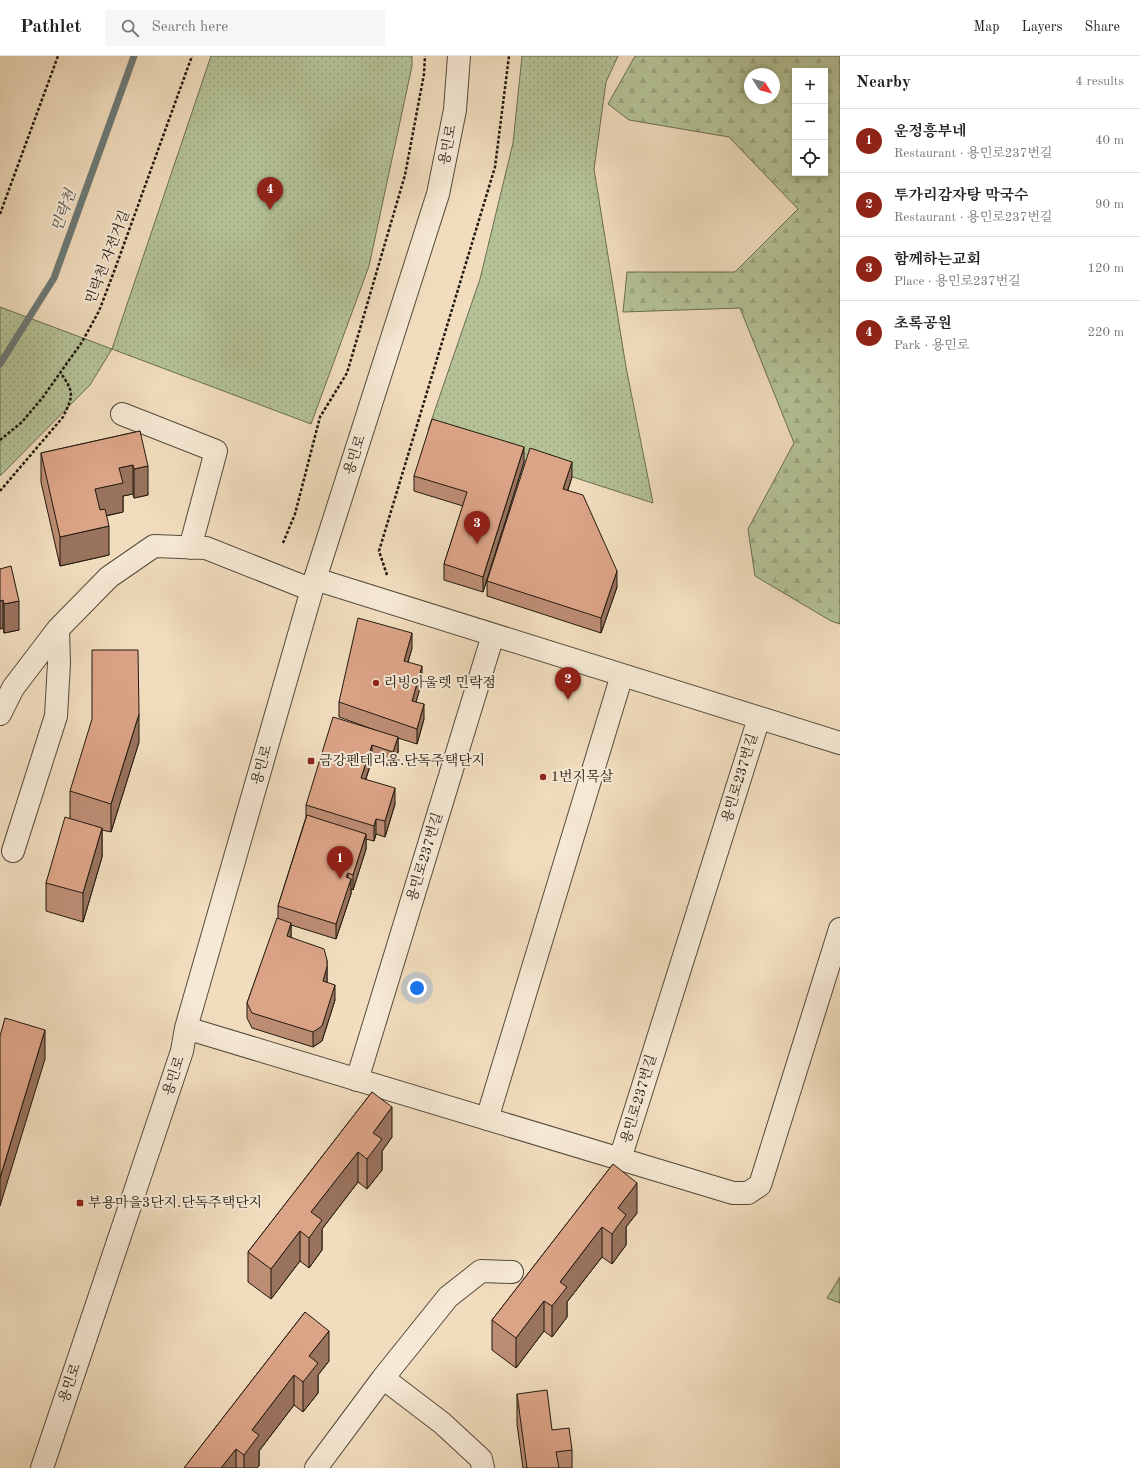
<!DOCTYPE html>
<meta charset="utf-8">
<style>
:root{--surface:#fff;--page:#f6f6f6;--text:#222;--muted:#767676;--line:#e0e0e0;--accent:#8f2418}
body{margin:0;font-family:"Old Standard TT","Noto Serif KR",serif;background:var(--page);color:var(--text)}
.controls{position:absolute;right:12px;top:12px;display:grid;overflow:hidden;border-radius:0px;box-shadow:0 2px 6px #0003}
.controls button{width:36px;height:36px;display:grid;place-items:center;padding:0;border:0;border-bottom:1px solid var(--line);background:var(--surface);color:var(--text);font:20px sans-serif}
.compass{position:absolute;left:744px;top:12px;width:36px;height:36px;border-radius:50%;background:var(--surface);box-shadow:0 2px 6px #0003;rotate:127deg}
.you{position:absolute;left:417px;top:932px;width:14px;height:14px;margin:-10px;border:3px solid #fff;border-radius:50%;background:#1a73e8;box-shadow:0 0 0 6px #1a73e833}
.badge{display:grid;place-items:center;width:26px;height:26px;border-radius:50%;background:var(--accent);color:#fff;font-size:13px;font-weight:700}
.pin{position:absolute;translate:-50% -33px;filter:drop-shadow(0 1px 2px #0008)}
.pin::after{content:'';position:absolute;top:21px;width:14px;height:12px;background:inherit;clip-path:polygon(0 0,100% 0,50% 100%)}
.list{margin:0;padding:0;list-style:none}
h2{display:flex;justify-content:space-between;align-items:center;height:52px;margin:0;padding:0 16px;font-size:17px}
h2 small{font-size:13px;font-weight:400;color:var(--muted)}
.list li{display:grid;grid-template-columns:26px 1fr auto;gap:12px;align-items:center;box-sizing:border-box;height:64px;padding:0 16px;border-top:1px solid var(--line)}
.list b{display:block;font-size:15px;white-space:nowrap}
.list p{margin:0;font-size:13px;white-space:nowrap;color:var(--muted)}
.list em{font-size:13px;font-style:normal;color:var(--muted)}
.icon{flex:none;width:22px;height:22px;fill:none;stroke:currentColor;stroke-width:2;stroke-linecap:round;stroke-linejoin:round}
.map{position:relative;flex:none;width:840px;height:1412px;overflow:hidden}
header{display:flex;align-items:center;gap:24px;box-sizing:border-box;height:56px;padding:0 20px;background:var(--surface);border-bottom:1px solid var(--line)}
header strong{font-size:19px}
nav{display:flex;gap:22px;margin-inline-start:auto;font-size:14px}
.search{width:280px;height:36px;background:var(--page);display:flex;align-items:center;gap:10px;box-sizing:border-box;padding:0 14px;border-radius:0px;color:var(--muted);font-size:15px}
main{display:flex}
aside{flex:1;background:var(--surface)}
.map>svg:first-child{display:block}
.green{fill:url(#green-dots);stroke:#6a6e52}
.forest{fill:url(#forest-firs);stroke:#6a6e52;fill-rule:evenodd}
.lines{fill:none;stroke-linecap:round;stroke-linejoin:round}
.stream{stroke:#6d7a77;stroke-width:7}
.minor-casing{stroke:#554a3b;stroke-width:24}
.path{stroke:#21190f;stroke-width:2.5;stroke-dasharray:3 2;stroke-linecap:butt}
.minor{stroke:#f6e9d5;stroke-width:22}
.wall{fill:#bd8d74;stroke:#21190f}
.shaded-wall{fill:#9a735e;stroke:#21190f}
.building{fill:#dca487;stroke:#21190f}
.poi-dot{fill:#8f2418;stroke:#f6e9d5;stroke-width:1.5}
.labels{text-anchor:middle;dominant-baseline:central;stroke-width:4;stroke-linejoin:round;paint-order:stroke}
.street-label{font-size:14px;fill:#21190f;stroke:#f6e9d5}
.poi-label{font-size:14px;fill:#21190f;stroke:#f6e9d5;text-anchor:start}
.water-label{font-size:15px;font-style:italic;fill:#4d514c;stroke:#f6e9d5}
</style>
<header>
<strong>Pathlet</strong>
<div class="search"><svg class="icon" aria-label="search" viewBox="0 0 24 24"><circle cx="10" cy="10" r="6"/><path d="M15 15l6 6"/></svg>Search here</div>
<nav><a>Map</a><a>Layers</a><a>Share</a></nav>
</header>
<main>
<div class="map">
<svg width="840" height="1412" viewBox="0 0 840 1412">
<defs>
<pattern id="green-dots" width="8" height="8" patternUnits="userSpaceOnUse"><rect width="8" height="8" fill="#b4c296"/><path d="M2 2h.1M6 6h.1" fill="none" stroke="#9aa680" stroke-width="1.8" stroke-linecap="round"/></pattern>
<pattern id="forest-firs" width="22" height="20" patternUnits="userSpaceOnUse"><rect width="22" height="20" fill="#b4c296"/><path d="M5 1l3.5 6h-7zM16 11l3.5 6h-7z" fill="#9aa680"/></pattern>
</defs>
<rect width="100%" height="100%" fill="#f1ddbe"/>
<filter id="stains"><feTurbulence type="fractalNoise" baseFrequency=".005" numOctaves="4"/><feColorMatrix values="0 0 0 0 .2 0 0 0 0 .09 0 0 0 0 .02 0 0 0 .5 -.17"/></filter>
<radialGradient id="worn" r=".72"><stop offset=".6" stop-color="#630" stop-opacity="0"/><stop offset="1" stop-color="#630" stop-opacity=".3"/></radialGradient>
<!-- green -->
<path class="green" d="M211,0H412V10L369,210L311,368L112,293L90,329L0,420V251L112,293Z
M522,0H618L606,26L594,113L626,311L653,447L428,374L480,223L513,87Z"/>
<!-- forest -->
<path class="forest" d="M635,0H840V568L831,565L755,520L748,473L794,387L740,252L623,256L627,216H735L798,153L729,81L629,64L608,48ZM795,15H825V117H795ZM750,18H774V42H750Z
M840,1221V1247L827,1242Z"/>
<g class="lines">
<!-- stream -->
<path class="stream" d="M0,308L54,222L134,0"/>
<defs>
<path id="minor" d="M122,358L216,395L190,492
M315,523L840,687
M0,658L13,632L58,573L109,521L154,490L206,492L312,534
M13,795L56,660L59,607L58,573
M186,972L733,1137H748L760,1129L840,873
M357,1024L493,579
M487,1063L622,619
M620,1103L759,662
M383,1322L442,1367L481,1403L483,1412
M42,1412L182,995L186,972L315,523L438,138L455,54L459,0
M316,1412L383,1322L448,1241L481,1215L512,1216"/>
</defs>
<!-- minor casing -->
<use href="#minor" class="minor-casing"/>
<!-- path -->
<path class="path" d="M0,158L58,0
M0,384L22,366L43,341L82,286L99,255L115,213L192,0
M0,435L63,361C74,339 74,336 60,316
M283,487L295,458L320,361L347,317L405,119L424,18L425,0
M387,519L379,495L495,111L509,0"/>
<!-- minor -->
<use href="#minor" class="minor"/>
</g>
<!-- wall -->
<path class="wall" d="M140,375L148,439L134,442L133,438L123,440V456L106,460L109,499L60,510L41,426V397Z
M524,406L483,536L444,524V508L463,450L414,435V420Z
M572,421L568,434L617,531L601,577L487,540V525Z
M0,513L19,574L4,577L3,572L0,573Z
M412,592L408,606L422,625L416,646L424,663L417,688L398,682V696L393,711L372,704L366,723L395,748L385,781L376,778L374,785L366,783V793L353,834L351,833V838L336,883L291,869V881L327,904V927L335,944L322,985L313,991L252,972L247,962V947L278,862V850L306,761V749L375,674L339,661V646Z
M139,686L111,776L102,774V801L83,866L46,855V827L70,763V735Z
M372,1036L392,1081L382,1095V1114L367,1133L358,1126L322,1173V1194L309,1212L300,1205L271,1243L248,1226V1196Z
M613,1108L637,1157L626,1171V1189L612,1208L602,1201L567,1246V1261L552,1281L544,1275L516,1312L492,1294V1264Z
M305,1256L329,1305L318,1319V1337L303,1356L294,1349L259,1395V1410L257,1412H184Z
M517,1338L572,1394V1412H523L517,1368Z"/>
<!-- shaded-wall -->
<path class="shaded-wall" d="M524,391V406L483,536V521Z
M572,406V421L563,448V433Z
M133,409V438L123,440V456L95,462V433L119,412Z
M148,410V439L134,442V413Z
M109,470V499L60,510V481Z
M617,515V531L601,577V562Z
M3,544V572L0,573V545Z
M19,545V574L4,577V548Z
M412,577V592L404,620V605Z
M422,610V625L412,660V645Z
M424,648V663L417,688V673Z
M139,658V686L111,776V748Z
M398,681V696L393,711V696Z
M372,689V704L361,737V722Z
M395,732V748L385,781V765Z
M376,763V778L374,785V770Z
M102,772V801L83,866V837Z
M366,778V793L353,834V819Z
M348,817V832L351,823V838L336,883V868L346,821Z
M291,867V882L287,880Z
M327,911V926L323,940V925Z
M335,929V944L322,985L313,991V976Z
M45,974V1003L0,1150V1122Z
M392,1051V1081L382,1095V1114L367,1133V1103L373,1077Z
M358,1096V1126L322,1173V1194L309,1212V1182L311,1156Z
M637,1127V1157L626,1171V1189L612,1208V1178L618,1152Z
M602,1171V1201L567,1246V1261L552,1281V1250L560,1226Z
M300,1175V1205L271,1243V1213Z
M544,1245V1275L516,1312V1282Z
M329,1275V1305L318,1319V1337L303,1356V1326L309,1300Z
M294,1319V1349L259,1395V1410L257,1412H244V1399L252,1374Z
M236,1393V1412H221Z"/>
<!-- building -->
<path class="building" d="M432,363L524,391L483,521L444,508L467,436L414,420Z
M140,375L148,410L134,413L133,409L119,412L123,427L95,433L100,454L105,453L109,470L60,481L41,397Z
M530,392L572,406L563,433L583,439L617,515L601,562L487,525Z
M11,510L19,545L4,548L3,544L0,545V513Z
M358,562L412,577L404,605L422,610L412,645L424,648L417,673L339,646Z
M92,594H138L139,658L111,748L70,735L92,663Z
M333,661L398,681L393,696L372,689L361,722L395,732L385,765L376,763L374,770L306,749Z
M307,759L366,778L353,819L348,817L346,821L351,823L336,868L278,850Z
M65,761L102,772L83,837L46,827Z
M277,862L291,867L287,880L324,893L327,904V911L323,925L335,929L322,970L313,976L252,957L247,947Z
M5,962L45,974L0,1122V980Z
M372,1036L392,1051L373,1077L382,1083L367,1103L358,1096L311,1156L322,1164L309,1182L300,1175L271,1213L248,1196Z
M613,1108L637,1127L618,1152L626,1159L612,1178L602,1171L560,1226L567,1231L552,1250L544,1245L516,1282L492,1264Z
M305,1256L329,1275L309,1300L318,1307L303,1326L294,1319L252,1374L259,1379L244,1399L236,1393L221,1412H184Z
M547,1334L552,1374L569,1372L572,1394L556,1396L559,1412H527L517,1338Z"/>
<!-- markers -->
<g class="poi-dot">
<circle cx="376" cy="627" r="4"/>
<rect x="307" y="701" width="8" height="8" rx="2"/>
<circle cx="543" cy="721" r="4"/>
<rect x="76" y="1143" width="8" height="8" rx="2"/>
</g>
<g class="labels">
<!-- street labels -->
<g class="street-label">
<text transform="translate(448 89) rotate(-79)">용민로</text>
<text transform="translate(108 201) rotate(-69)">민락천 자전거길</text>
<text transform="translate(355 399) rotate(-72)">용민로</text>
<text transform="translate(262 709) rotate(-74)">용민로</text>
<text transform="translate(740 722) rotate(-73)">용민로237번길</text>
<text transform="translate(425 801) rotate(-73)">용민로237번길</text>
<text transform="translate(174 1020) rotate(-72)">용민로</text>
<text transform="translate(639 1043) rotate(-73)">용민로237번길</text>
<text transform="translate(70 1327) rotate(-71)">용민로</text>
</g>
<!-- poi labels -->
<g class="poi-label">
<text x="384" y="627">리빙아울렛 민락점</text>
<text x="319" y="705">금강펜테리움.단독주택단지</text>
<text x="551" y="721">1번지목살</text>
<text x="88" y="1147">부용마을3단지.단독주택단지</text>
</g>
<!-- water labels -->
<g class="water-label">
<text transform="translate(65 155) rotate(-70)">민락천</text>
</g>
</g>
<rect width="100%" height="100%" filter="url(#stains)"/>
<rect width="100%" height="100%" fill="url(#worn)"/>
</svg>
<div class="controls">
<button>+</button>
<button>−</button>
<button><svg class="icon" aria-label="locate" viewBox="0 0 24 24"><circle cx="12" cy="12" r="6"/><path d="M12 2v4M12 18v4M2 12h4M18 12h4"/></svg></button>
</div>
<svg class="compass" viewBox="-18 -18 36 36"><path d="M0-13l5 13h-10z" fill="#e53935"/><path d="M0 13l5-13h-10z" fill="#767676"/></svg>
<div class="you"></div>
<div class="pin badge" style="left:340px;top:823px">1</div>
<div class="pin badge" style="left:568px;top:644px">2</div>
<div class="pin badge" style="left:477px;top:488px">3</div>
<div class="pin badge" style="left:270px;top:154px">4</div>
</div>
<aside>
<h2>Nearby<small>4 results</small></h2>
<ul class="list">
<li><span class="badge">1</span><div><b>운정흥부네</b><p>Restaurant · 용민로237번길</p></div><em>40 m</em></li>
<li><span class="badge">2</span><div><b>투가리감자탕 막국수</b><p>Restaurant · 용민로237번길</p></div><em>90 m</em></li>
<li><span class="badge">3</span><div><b>함께하는교회</b><p>Place · 용민로237번길</p></div><em>120 m</em></li>
<li><span class="badge">4</span><div><b>초록공원</b><p>Park · 용민로</p></div><em>220 m</em></li>
</ul>
</aside>
</main>
